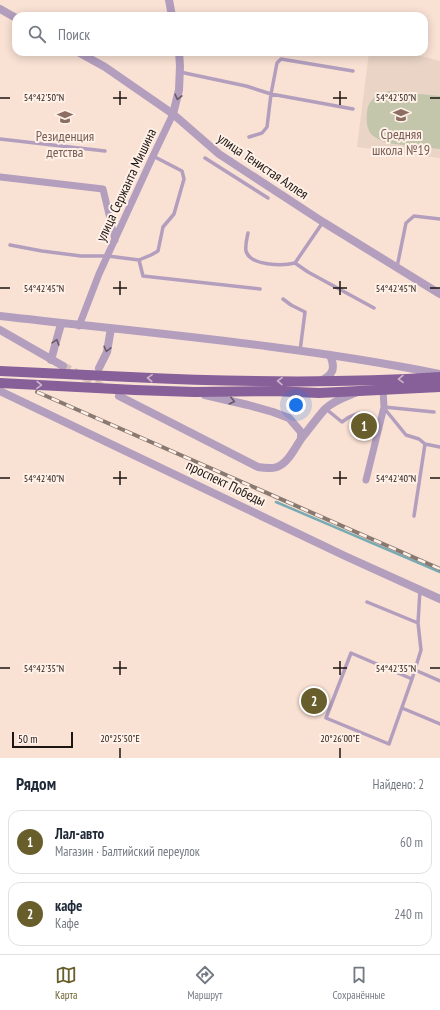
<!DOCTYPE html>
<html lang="ru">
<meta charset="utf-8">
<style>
:root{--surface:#fff;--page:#f6f6f7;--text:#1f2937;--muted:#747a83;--line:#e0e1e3;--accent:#685e2b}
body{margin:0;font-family:"PT Sans Narrow",sans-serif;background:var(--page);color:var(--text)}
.scale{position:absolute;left:12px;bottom:10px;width:61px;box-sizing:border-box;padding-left:4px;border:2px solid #1d1511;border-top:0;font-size:11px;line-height:14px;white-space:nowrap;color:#1d1511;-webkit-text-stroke:3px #fff1e8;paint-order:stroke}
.you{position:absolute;left:296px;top:405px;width:14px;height:14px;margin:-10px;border:3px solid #fff;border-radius:50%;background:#1a73e8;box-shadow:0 0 0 6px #1a73e833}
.badge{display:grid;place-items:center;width:26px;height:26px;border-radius:50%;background:var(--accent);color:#fff;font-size:13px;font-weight:700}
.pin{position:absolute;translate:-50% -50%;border:2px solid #fff;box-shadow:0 1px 4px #0006}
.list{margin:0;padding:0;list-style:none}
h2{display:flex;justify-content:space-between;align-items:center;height:52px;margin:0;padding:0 16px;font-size:17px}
h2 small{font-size:13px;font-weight:400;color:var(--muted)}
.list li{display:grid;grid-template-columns:26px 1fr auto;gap:12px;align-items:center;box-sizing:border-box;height:64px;margin:0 8px 8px;padding:0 8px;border:1px solid var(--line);border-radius:12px}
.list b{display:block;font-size:15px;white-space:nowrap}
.list p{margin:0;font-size:13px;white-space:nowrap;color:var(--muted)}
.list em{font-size:13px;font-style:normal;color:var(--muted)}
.icon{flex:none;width:22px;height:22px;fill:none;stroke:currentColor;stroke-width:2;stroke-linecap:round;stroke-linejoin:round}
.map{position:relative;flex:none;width:440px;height:758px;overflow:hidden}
.search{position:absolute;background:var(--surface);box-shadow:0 2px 10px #0003;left:12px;right:12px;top:12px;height:44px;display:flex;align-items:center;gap:10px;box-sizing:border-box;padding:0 14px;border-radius:12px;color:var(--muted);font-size:15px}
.sheet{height:196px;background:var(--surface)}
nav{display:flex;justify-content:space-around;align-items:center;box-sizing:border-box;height:56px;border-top:1px solid var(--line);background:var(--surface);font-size:11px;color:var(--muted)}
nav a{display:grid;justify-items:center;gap:2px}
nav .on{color:var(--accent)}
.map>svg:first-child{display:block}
.education{fill:#e9d4c6}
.green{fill:#c3c6ab}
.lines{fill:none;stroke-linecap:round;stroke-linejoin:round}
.stream{stroke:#77aab3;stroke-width:2.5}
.tertiary-tunnel{stroke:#d8c2b7;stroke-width:8;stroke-dasharray:8 4;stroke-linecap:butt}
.service{stroke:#b39ebe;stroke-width:3.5}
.minor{stroke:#b39ebe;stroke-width:7}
.tertiary{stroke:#b39ebe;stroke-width:8}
.primary{stroke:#876099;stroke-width:10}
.rail-casing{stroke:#897970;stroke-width:4}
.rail{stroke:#fff1e8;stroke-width:2.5;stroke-dasharray:8;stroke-linecap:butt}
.primary-bridge{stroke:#876099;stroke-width:10}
.oneway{stroke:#685a68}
.oneway2{stroke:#cfb7c8}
.ticks{fill:none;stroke:#1d1511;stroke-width:1.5}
.labels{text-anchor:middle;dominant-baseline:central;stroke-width:4;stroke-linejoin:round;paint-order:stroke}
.education-label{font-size:14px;fill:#785e54;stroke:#fff1e8}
.street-label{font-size:14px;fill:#1d1511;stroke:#fff1e8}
.ticks-label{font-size:10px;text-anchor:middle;fill:#1d1511;stroke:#fff1e8;stroke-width:4;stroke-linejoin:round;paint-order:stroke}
</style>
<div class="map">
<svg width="440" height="758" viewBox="0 0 440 758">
<rect width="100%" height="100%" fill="#f9e1d4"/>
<!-- education -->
<path class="education" d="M369,52H406L440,61V158L357,147Z"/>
<!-- green -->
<path class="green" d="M389,91L440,96V149C428,148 415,146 403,145C398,144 392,144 388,143C382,141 375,138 371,134C367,129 366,120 367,113C368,99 377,95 389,91Z"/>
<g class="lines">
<!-- stream -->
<path class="stream" d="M276,502L440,572"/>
<!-- tertiary-tunnel -->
<path class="tertiary-tunnel" d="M63,366L103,387"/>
<!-- service -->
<path class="service" d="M180,72L246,86L271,94L353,109
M249,137L262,133L267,127L271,94L277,63L281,59L353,71
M0,139L105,151
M205,158L268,198
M323,222L295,263L308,272L374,308
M248,233C247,238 245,245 246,251C250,266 283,266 295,263
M10,245L42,251L81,256H108L139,260L151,255L158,251L163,227L174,214L184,179L182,171L153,156
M139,260L143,276L260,289
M397,267L406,223L414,216L440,219
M283,299L291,305L305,312L300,351
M384,407L434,412
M384,408L406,435L419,439L425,444L440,447
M326,409L342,422L349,417L359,413
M414,516L425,444
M367,602L418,623
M415,670L440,681
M412,679L351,653L326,718L389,744L412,679L421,650L418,623L420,590
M402,708L440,724"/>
<!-- minor -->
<path class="minor" d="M0,177L103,189L115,240
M79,326L99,274L153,156L173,114
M366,480L384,407L383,390"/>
<!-- tertiary -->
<path class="tertiary" d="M169,0L172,16
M0,9L16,18
M78,52L105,67L173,114L219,154L323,222L440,294
M173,114L179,90L180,66L179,52
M0,316C147,333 295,345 440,374
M0,330L63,366
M51,360L61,324
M99,368L107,352L111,328
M320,381C333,375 336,369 330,355
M0,391L345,556L440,599
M205,395L248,405L273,412L289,418L301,432V439
M119,396L258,467C264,468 271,469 277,467C288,463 295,448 301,439C309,429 317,418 325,409C333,401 345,397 355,393"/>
<!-- primary -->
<path class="primary" d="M130,377C233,382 337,384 440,377
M135,390L194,392L273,391L319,393L440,387"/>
<defs>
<path id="rail" d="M37,392L440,569"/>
</defs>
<!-- rail casing -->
<use href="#rail" class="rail-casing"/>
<!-- rail -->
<use href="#rail" class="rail"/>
<!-- primary-bridge -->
<path class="primary-bridge" d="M0,371L130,377
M0,383L135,390"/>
</g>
<!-- one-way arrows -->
<defs><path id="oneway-chevron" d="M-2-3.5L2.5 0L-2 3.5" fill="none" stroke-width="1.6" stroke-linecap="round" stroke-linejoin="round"/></defs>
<g class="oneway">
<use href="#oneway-chevron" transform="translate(178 97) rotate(104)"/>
<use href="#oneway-chevron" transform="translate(56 342) rotate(-73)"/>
<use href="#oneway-chevron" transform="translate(107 349) rotate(104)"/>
<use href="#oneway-chevron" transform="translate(232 401) rotate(13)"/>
</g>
<g class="oneway2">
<use href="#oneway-chevron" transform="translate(150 378) rotate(-177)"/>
<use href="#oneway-chevron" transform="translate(401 379) rotate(179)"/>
<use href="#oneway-chevron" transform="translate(280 381) rotate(-179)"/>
<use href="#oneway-chevron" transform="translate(39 385) rotate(3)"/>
</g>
<!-- ticks -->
<path class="ticks" d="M120,91V105M340,91V105M0,98H10M113,98H127M333,98H347M430,98H440M120,281V295M340,281V295M0,288H10M113,288H127M333,288H347M430,288H440M120,471V485M340,471V485M0,478H10M113,478H127M333,478H347M430,478H440M120,661V675M340,661V675M0,668H10M113,668H127M333,668H347M430,668H440M120,748V758M340,748V758"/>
<!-- icons -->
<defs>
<symbol id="school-bare" viewBox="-9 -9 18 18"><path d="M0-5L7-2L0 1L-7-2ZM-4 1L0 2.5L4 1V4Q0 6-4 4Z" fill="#8d6e63" stroke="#fff1e8" stroke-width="2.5" paint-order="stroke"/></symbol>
</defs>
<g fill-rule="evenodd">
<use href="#school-bare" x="390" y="104" width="22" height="22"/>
<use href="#school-bare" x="54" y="106" width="22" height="22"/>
</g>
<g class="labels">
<!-- education labels -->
<g class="education-label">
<text x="401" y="134">Средняя<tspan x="401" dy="16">школа №19</tspan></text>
<text x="65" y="136">Резиденция<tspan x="65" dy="16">детства</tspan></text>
</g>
<!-- street labels -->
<g class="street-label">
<text transform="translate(263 166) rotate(34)">улица Тенистая Аллея</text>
<text transform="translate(126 185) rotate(-65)">улица Сержанта Мишина</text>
<text transform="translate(226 483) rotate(26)">проспект Победы</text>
</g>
</g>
<g class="ticks-label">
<text x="44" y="101">54°42'50"N</text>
<text x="396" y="101">54°42'50"N</text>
<text x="44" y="292">54°42'45"N</text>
<text x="396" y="292">54°42'45"N</text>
<text x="44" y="482">54°42'40"N</text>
<text x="396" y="482">54°42'40"N</text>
<text x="44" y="672">54°42'35"N</text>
<text x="396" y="672">54°42'35"N</text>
<text x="120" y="742">20°25'50"E</text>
<text x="340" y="742">20°26'00"E</text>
</g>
</svg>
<div class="scale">50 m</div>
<div class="you"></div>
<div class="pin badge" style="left:364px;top:426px">1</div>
<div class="pin badge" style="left:314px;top:701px">2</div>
<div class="search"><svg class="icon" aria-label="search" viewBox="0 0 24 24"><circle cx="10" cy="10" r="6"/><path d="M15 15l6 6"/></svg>Поиск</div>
</div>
<section class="sheet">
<h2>Рядом<small>Найдено: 2</small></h2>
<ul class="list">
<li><span class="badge">1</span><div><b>Лал-авто</b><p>Магазин · Балтийский переулок</p></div><em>60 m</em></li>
<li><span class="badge">2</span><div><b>кафе</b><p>Кафе</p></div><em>240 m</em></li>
</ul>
</section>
<nav>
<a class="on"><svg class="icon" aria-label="map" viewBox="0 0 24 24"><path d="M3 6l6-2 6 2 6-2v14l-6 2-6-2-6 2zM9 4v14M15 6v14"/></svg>Карта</a>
<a><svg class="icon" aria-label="directions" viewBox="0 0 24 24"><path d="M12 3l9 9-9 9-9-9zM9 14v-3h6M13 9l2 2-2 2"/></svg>Маршрут</a>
<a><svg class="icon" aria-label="saved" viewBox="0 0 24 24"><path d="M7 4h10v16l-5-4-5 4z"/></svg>Сохранённые</a>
</nav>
